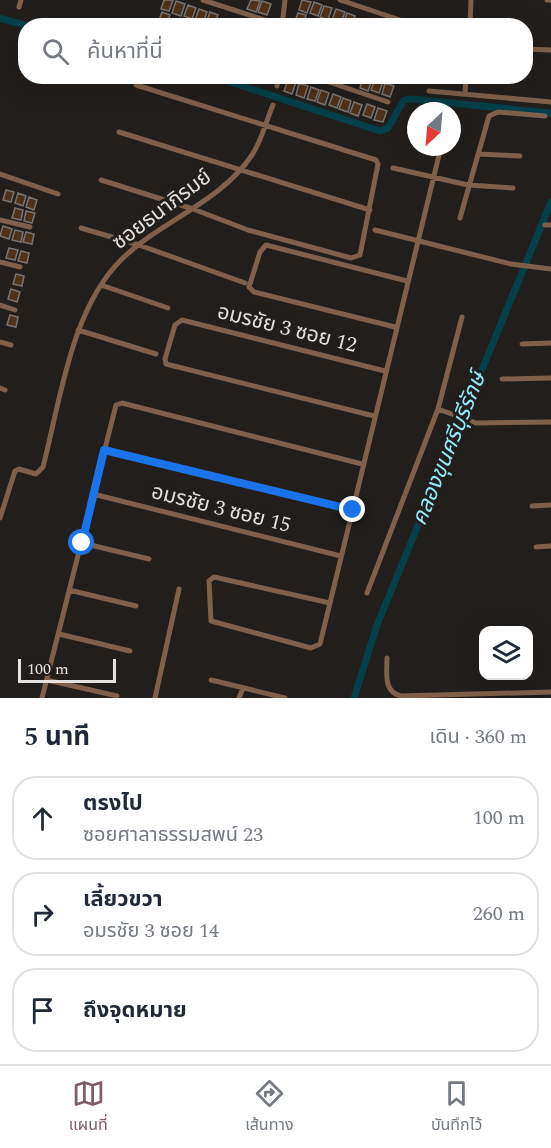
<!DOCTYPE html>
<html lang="th">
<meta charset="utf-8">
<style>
:root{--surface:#fff;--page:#f2f2f3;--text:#1f2937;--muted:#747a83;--line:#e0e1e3;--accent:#7f5c68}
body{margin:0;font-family:Spectral,"Noto Sans Thai",serif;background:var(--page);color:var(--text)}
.controls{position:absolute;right:18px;bottom:18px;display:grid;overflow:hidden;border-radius:12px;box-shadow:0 6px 24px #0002}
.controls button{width:54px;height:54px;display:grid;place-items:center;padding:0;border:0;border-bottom:2px solid var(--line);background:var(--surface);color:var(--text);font:30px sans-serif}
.compass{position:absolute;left:407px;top:102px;width:54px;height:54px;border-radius:50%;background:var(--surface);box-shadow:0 6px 24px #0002;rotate:206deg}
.scale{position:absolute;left:18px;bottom:15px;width:98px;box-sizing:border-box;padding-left:6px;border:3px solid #e4e1e0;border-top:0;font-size:16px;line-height:21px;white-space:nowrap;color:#e4e1e0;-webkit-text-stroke:4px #221e1c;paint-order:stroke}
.stop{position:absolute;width:18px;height:18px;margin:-14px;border:4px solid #1a73e8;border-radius:50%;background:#fff}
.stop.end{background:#1a73e8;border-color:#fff;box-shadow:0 2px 6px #0008}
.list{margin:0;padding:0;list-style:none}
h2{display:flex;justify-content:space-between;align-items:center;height:78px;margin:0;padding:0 24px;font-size:26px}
h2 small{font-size:20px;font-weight:400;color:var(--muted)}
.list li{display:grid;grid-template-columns:39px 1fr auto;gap:18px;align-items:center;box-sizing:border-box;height:84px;margin:0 12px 12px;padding:0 12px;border:2px solid var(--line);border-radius:24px}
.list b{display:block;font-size:22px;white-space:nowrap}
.list p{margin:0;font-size:20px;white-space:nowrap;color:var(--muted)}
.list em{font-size:20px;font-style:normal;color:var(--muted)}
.icon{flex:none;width:33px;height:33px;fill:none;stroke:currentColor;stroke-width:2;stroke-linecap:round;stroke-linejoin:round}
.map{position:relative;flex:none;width:551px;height:698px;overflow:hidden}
.search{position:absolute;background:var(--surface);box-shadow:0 6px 24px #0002;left:18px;right:18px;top:18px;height:66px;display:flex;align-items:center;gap:15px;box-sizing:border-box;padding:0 21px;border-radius:24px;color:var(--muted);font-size:22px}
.sheet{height:366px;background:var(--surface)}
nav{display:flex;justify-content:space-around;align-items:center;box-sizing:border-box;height:84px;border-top:2px solid var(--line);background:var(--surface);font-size:16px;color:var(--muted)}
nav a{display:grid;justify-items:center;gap:3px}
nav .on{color:var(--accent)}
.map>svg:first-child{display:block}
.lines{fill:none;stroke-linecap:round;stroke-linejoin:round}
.canal{stroke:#044049;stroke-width:7}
.building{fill:#4e3119;stroke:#797471;stroke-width:1.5}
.street{stroke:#80604b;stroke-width:5}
.route{stroke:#1a73e8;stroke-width:8}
.labels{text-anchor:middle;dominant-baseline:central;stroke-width:6;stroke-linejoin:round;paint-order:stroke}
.street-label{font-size:21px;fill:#e4e1e0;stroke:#221e1c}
.water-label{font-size:22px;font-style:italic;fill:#94ebfb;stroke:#221e1c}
</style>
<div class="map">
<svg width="551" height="698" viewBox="0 0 551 698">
<rect width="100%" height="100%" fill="#221e1c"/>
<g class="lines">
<!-- canal -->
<path class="canal" d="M0,18L28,26
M212,76L380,131L388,128L404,100L412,99L551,113
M354,698L377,625L551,202"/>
</g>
<!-- building -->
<path class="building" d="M164,0H173L169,11L161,9Z
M251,0L260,1L256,12L247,9Z
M302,0L311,2L307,13L299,10Z
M176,1L185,4L181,16L172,13Z
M262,1L271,4L267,15L258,12Z
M314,2L322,5L318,16L310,13Z
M188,5L196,8L192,19L184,16Z
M324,6L332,8L328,20L320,17Z
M199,9L207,12L203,23L195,20Z
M336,9L345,12L341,23L332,20Z
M162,12L170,15L166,26L158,23Z
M210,12L218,15L214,26L206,23Z
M298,13L306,15L303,26L294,24Z
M347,13L355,16L352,26L343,24Z
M363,77L372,80L368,91L360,88Z
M375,79L383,82L379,93L371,90Z
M288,80L296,82L292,94L284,91Z
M299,83L308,86L304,98L296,95Z
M385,83L394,86L390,97L382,94Z
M311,87L319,90L315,101L307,99Z
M321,90L329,93L325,105L317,102Z
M333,94L341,97L337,108L329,105Z
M343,98L351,101L348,112L339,109Z
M354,102L362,105L358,116L350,113Z
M367,104L375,107L371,118L363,115Z
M378,108L387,111L383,122L374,120Z
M6,190L14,192L11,202L3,200Z
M18,193L26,196L23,206L15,203Z
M29,197L37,200L34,210L26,207Z
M15,208L23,210L21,220L12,218Z
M26,211L35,213L32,223L24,221Z
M3,226L12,229L9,239L0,236Z
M15,230L23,232L21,242L12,240Z
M26,232L34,234L32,244L23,242Z
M9,248L18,250L15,260L6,258Z
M21,251L29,253L27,263L18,261Z
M16,274L24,276L22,286L13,284Z
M11,289L20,292L17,302L8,299Z
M10,315L18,317L16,327L7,325Z"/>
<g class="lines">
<!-- street -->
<path class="street" d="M203,0L283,26
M340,0L403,21
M547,0H551
M19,7L21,0
M282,26L285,0
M470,26L471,0
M526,49L551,50
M311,76L388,102
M277,86L278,76
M429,91L551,102
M465,94L466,76
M412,131L416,132
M119,132L370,210
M478,154L520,156
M393,168L468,185L513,188
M0,174L58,194
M101,180L193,209L248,230L351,258L360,255L378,164L376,160L136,85
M460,218L489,116L498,112L545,116
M0,220L30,227
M545,225H551
M81,228L139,245L245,283
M375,230L511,264L551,269
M0,262L20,267
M101,285L168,308
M0,305L15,310
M395,327L254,292L249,287L260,252L266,245L407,281
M78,330L156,354
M0,342L11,345
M522,344L551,343
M502,379L551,378
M0,388L5,390
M438,409L476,423L551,422
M374,416L166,364L165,359L175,325L182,320L385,371
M104,450L353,510
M93,494L341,556
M532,506L551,505
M0,518L15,471L19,469L36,474L43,467C60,402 71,309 121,260C160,221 220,203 252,155C262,140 266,121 273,105
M82,543L149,559
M536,547L551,546
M69,590L136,606
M367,593L438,409L462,317
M330,603L214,577L209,581L211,621L311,648L320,644L441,147
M59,634L130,651
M387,658C387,673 383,692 401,696L551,692
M47,680L117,696
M211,680L285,698
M42,698L116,405L122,403L362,464
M155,698L179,589
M239,698L243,688"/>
</g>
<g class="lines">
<!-- route -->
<path class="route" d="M82,543L104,450L353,510"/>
</g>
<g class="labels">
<!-- street labels -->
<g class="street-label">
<text transform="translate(162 210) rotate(-37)">ซอยธนาภิรมย์</text>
<text transform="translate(287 329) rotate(14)">อมรชัย 3 ซอย 12</text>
<text transform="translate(221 509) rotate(14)">อมรชัย 3 ซอย 15</text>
</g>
<!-- water labels -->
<g class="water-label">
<text transform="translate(449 449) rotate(-68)">คลองขุนศรีบุรีรักษ์</text>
</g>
</g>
</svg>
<div class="controls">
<button><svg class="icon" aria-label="layers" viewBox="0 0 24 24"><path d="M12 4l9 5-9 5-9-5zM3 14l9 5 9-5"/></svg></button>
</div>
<svg class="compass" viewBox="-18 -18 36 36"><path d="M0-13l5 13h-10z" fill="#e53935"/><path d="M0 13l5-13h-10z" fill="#747a83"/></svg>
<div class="scale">100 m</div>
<div class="stop" style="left:82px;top:543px"></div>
<div class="stop end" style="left:353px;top:510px"></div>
<div class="search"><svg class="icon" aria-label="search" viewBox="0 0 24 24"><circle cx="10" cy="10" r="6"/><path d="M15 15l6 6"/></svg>ค้นหาที่นี่</div>
</div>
<section class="sheet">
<h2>5 นาที<small>เดิน · 360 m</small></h2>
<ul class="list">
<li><svg class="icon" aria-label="ahead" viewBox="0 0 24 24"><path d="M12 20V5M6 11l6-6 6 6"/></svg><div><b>ตรงไป</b><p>ซอยศาลาธรรมสพน์ 23</p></div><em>100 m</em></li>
<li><svg class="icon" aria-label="right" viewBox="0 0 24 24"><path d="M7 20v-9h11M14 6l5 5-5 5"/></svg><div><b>เลี้ยวขวา</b><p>อมรชัย 3 ซอย 14</p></div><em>260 m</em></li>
<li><svg class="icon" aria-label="arrive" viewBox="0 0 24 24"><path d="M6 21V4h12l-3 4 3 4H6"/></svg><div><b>ถึงจุดหมาย</b></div></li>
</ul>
</section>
<nav>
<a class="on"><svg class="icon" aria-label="map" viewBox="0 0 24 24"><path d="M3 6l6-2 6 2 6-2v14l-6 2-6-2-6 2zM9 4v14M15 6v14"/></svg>แผนที่</a>
<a><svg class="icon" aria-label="directions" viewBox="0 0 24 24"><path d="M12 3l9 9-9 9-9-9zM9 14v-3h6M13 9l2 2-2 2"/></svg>เส้นทาง</a>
<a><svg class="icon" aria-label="saved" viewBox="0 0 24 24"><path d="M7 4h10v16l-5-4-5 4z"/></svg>บันทึกไว้</a>
</nav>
